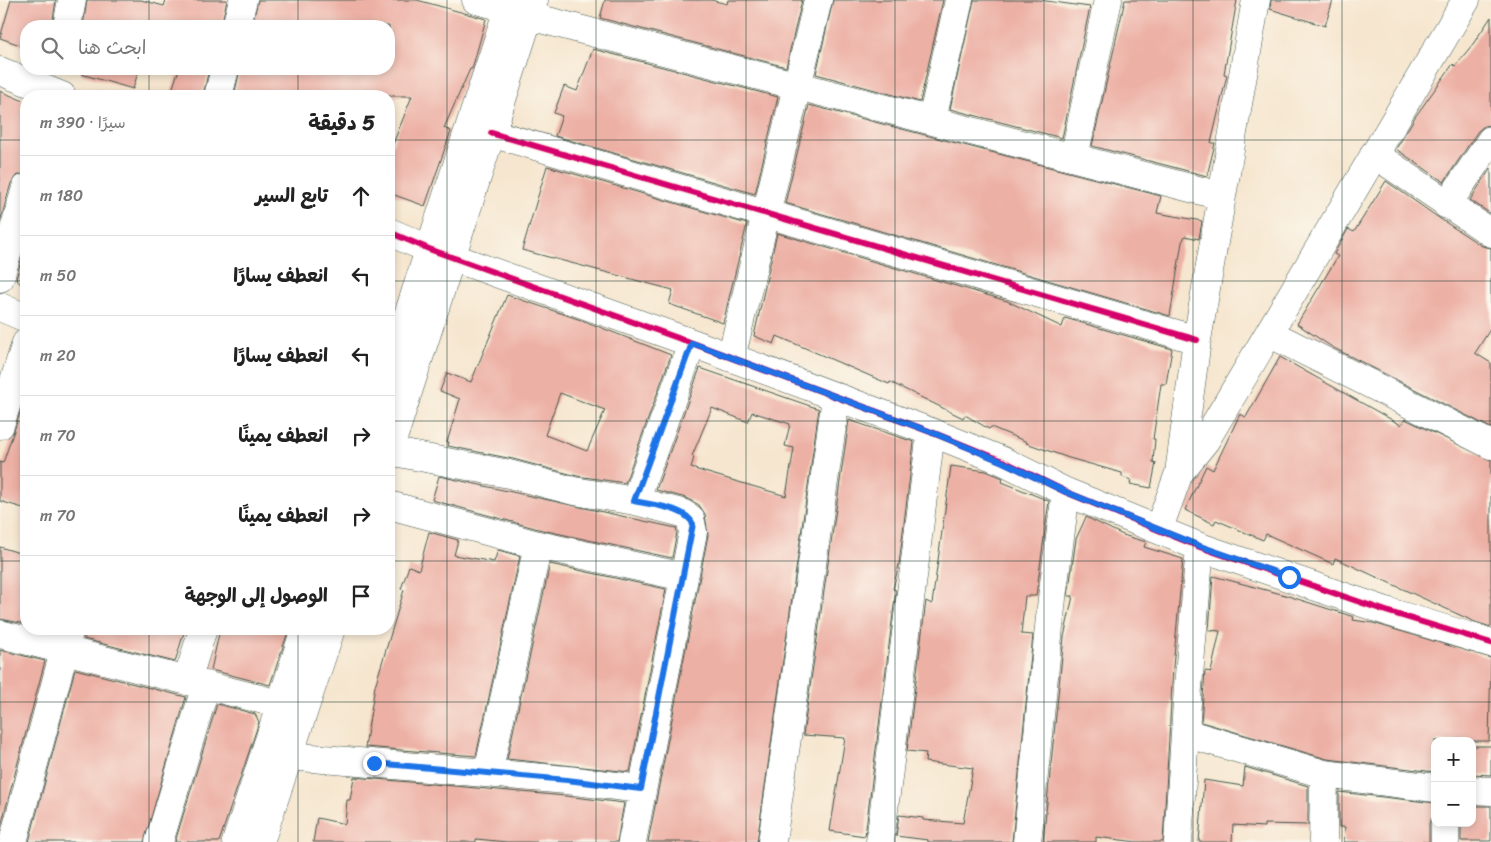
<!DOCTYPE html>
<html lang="ar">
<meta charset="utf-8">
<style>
:root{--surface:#fff;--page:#f2f2f2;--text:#222;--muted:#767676;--line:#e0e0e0}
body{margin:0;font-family:Sriracha,"Playpen Sans Arabic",sans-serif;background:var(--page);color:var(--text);direction:rtl}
.controls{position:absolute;right:15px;bottom:15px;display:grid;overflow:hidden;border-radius:10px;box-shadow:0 2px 8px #0003}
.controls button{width:45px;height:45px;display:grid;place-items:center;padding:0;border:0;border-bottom:1px solid var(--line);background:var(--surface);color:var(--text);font:25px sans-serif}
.stop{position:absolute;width:15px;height:15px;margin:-11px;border:4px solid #1a73e8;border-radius:50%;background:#fff}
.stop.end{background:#1a73e8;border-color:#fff;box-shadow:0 1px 5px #0008}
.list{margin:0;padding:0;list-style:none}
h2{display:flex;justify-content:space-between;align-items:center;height:65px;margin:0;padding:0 20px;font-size:21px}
h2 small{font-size:16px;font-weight:400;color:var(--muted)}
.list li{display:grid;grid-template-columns:32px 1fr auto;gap:15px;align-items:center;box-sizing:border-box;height:80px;padding:0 20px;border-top:1px solid var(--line)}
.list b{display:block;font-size:19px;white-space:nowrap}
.list em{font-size:16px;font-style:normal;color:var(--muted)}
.icon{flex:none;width:28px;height:28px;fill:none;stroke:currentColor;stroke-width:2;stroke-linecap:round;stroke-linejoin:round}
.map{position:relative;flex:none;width:1491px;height:842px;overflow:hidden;direction:ltr}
.search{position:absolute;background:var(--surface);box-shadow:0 2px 8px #0003;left:20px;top:20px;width:375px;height:55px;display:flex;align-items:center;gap:12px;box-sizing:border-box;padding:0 18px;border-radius:20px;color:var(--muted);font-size:19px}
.panel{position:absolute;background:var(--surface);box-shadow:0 2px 8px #0003;left:20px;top:90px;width:375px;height:545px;border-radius:20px;direction:rtl}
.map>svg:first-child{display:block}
.building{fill:#edb0a5;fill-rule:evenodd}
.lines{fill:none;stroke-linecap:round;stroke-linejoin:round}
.minor-casing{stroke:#3f564b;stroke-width:29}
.tertiary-casing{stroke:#3f564b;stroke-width:29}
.minor{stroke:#fff;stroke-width:28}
.tertiary{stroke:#fff;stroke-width:28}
.cycleway-casing{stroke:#fbf7ec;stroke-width:9}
.cycleway{stroke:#d6006c;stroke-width:6}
.route{stroke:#1a73e8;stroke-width:6}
.grid{fill:none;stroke:#1f3d34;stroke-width:1;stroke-opacity:0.55}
</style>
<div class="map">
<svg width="1491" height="842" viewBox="0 0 1491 842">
<rect width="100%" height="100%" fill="#fbf7ec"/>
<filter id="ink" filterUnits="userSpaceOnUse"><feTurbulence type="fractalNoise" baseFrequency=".02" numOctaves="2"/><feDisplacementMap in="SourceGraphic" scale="10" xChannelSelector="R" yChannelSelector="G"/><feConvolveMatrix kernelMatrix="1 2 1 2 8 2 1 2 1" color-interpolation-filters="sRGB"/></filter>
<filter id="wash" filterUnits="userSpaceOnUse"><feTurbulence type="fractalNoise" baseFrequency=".0096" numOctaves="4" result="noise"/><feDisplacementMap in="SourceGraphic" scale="20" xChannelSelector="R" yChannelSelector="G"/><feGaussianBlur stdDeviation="1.12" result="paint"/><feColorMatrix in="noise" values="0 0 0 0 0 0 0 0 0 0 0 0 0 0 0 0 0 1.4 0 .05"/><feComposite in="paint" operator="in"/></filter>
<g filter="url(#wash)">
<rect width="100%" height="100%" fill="#f6e6cf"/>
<g id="blocks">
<!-- building -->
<path class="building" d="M11,0H56L52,26H26V47L0,38Z
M87,0H141L164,6L166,0H227L221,26H83Z
M258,0H417L486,19L472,69H470L444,128L451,131L425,206L389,193V154L412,96H234L240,69H389V26H252Z
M605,0H711L727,4L728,0H802L786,67L600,18Z
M833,0H943L920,102L816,74Z
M974,0H1039L1090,7L1062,138L950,109Z
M1125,0H1237L1224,74L1227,75L1211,143H1215L1207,176L1092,146Z
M1271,0H1333L1325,26L1270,9Z
M1491,17V125L1484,126L1478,131L1444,182L1396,149L1415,117L1453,64L1455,66L1473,44Z
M593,49L778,97L755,194L555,136L562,116L554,113L564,86L577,91Z
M81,69H139L133,89L81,74Z
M179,69H209L203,96H170Z
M0,91L26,102V173L16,176L11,183L0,222Z
M809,105L1161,196L1157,213L1202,221L1199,239L1185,236L1182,242L1170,316L785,203Z
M547,166L747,224L723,323L669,304L673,290L522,250Z
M1491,168V214L1470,200Z
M1386,181L1439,218L1482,246L1491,248V328L1475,353L1491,363V428L1332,347L1297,324L1338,256L1334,254L1348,229L1354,232Z
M777,233L1007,301L1062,327L1065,318L1172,349L1166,384H1161L1153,439H1155L1153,462L1156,463L1151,488L1130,484L1131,480L1122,477V473L1069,458L1026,443L1027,442L991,427L989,429L965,415L963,418L890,382L889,384L777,336L774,344L754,336Z
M26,243V290L16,279Z
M507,295L584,321L671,355L625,483L577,476L513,459L448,446L449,442H447L460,399L440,391L447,373L471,382ZM560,393L605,410L587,451L545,435Z
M1280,357L1401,425L1405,419L1491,460V627L1475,622L1335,558L1333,564L1266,534L1263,540L1216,520L1214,524L1185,510L1206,466L1213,470L1240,414L1246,417Z
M700,368L819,409L757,842H648L708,535L705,514L699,505L686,498L656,490ZM712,408L748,422L752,412L790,424L785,446L794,448L786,496L691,468L694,457L692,456Z
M23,404H26V509L0,501V462L3,463Z
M849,420L914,442L899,564L893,589L896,590L865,836L830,831L845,738L803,735Z
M951,466L986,471L1003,478L1002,482L1049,501L1036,596H1025L1021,634L1033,635L1012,842H928V840L896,836L899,815L923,818V820L963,823L973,768L925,762L926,753L907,751L926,601L932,604Z
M439,476L676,528L677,532L672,558L542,530L432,500Z
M1086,517L1123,535L1146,542L1144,547L1183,559L1173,667L1163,842H1137L1096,837V842H1043L1064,637L1073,596H1068L1076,539Z
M429,532L458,540L454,555L494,562L498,550L520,556L476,756L365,747L375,686L404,590L401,589L409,566L419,570Z
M0,547L26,555V624L0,619Z
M550,564L666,589L630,772L507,759Z
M1213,576L1285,595L1354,617L1353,620L1373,623L1491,658L1489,741H1435V772L1327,759L1201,722L1205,671L1211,672L1220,631L1209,630Z
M85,629H185L175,662L84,639Z
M220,629H289L270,685L211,670Z
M0,650L45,661L0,830Z
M75,669L186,697L144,842H29Z
M217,704L255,714L259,722L219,842H175Z
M1472,746H1491V775L1472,774Z
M1245,767L1308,786V825L1264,824V827L1233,825L1232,842H1199L1204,780L1243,786Z
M354,777L565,796L624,803L617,842H507L476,839V842H313L317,818L345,824L347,800H350Z
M1339,792L1435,803V812L1429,823V842H1344L1345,827H1339Z
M1472,806H1491V841H1461V823H1472Z"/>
</g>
</g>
<g filter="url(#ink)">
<use href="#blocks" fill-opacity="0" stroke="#3f564b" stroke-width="1"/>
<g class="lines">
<defs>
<path id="minor" d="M476,0L508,8
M529,16L1221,196
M67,26L72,0
M236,26L243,0
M0,71L62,96
M218,96L225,69
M932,120L959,0
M491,133L1197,340
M1374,154L1491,233
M1074,157L1108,0
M1447,205L1491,140
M389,232L429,249L692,343L931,432L1003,461L1066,492L1200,547L1389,612L1491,643
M0,278L26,188
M0,307L26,318
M1269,333L1491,445
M731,358L818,0
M0,425L26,343
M389,451L509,474L574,491L635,501L682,513L690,518L693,532L632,842
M1179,473L1205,441L1466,0
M635,501L692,343
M389,505L538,545L684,577
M1159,528L1179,473L1197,340L1256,0
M0,634L280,704
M187,681L203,629
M1185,733L1324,774
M289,756L567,780L641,789
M488,773L538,545
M1472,790L1491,791
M1445,823V842
M13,842L70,629
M159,842L206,685
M772,842L836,398
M880,842L931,432
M1027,842L1052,598L1066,492
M1178,842L1188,687L1200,547
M1323,842L1324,774L1435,788"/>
<path id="tertiary" d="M389,373L511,0
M389,451L534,0
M236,842L305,629
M260,842L331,629"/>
</defs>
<!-- minor casing -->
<use href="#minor" class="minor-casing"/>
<!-- tertiary casing -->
<use href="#tertiary" class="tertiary-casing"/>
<!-- minor -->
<use href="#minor" class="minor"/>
<!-- tertiary -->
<use href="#tertiary" class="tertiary"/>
<defs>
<path id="cycleway" d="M491,133L1197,340
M389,232L429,249L692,343L931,432L1003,461L1066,492L1200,547L1389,612L1491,643"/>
</defs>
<!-- cycleway casing -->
<use href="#cycleway" class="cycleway-casing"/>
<!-- cycleway -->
<use href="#cycleway" class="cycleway"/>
</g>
</g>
<g class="lines" filter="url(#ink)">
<!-- route -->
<path class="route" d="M374,763L567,780L641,789L693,524C685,507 652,505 634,501L692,343L931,432L1003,462L1066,492L1200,546L1289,577"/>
</g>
<!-- grid -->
<path class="grid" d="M149,0V26M298,0V26M447,0V842M596,0V842M746,0V842M895,0V842M1044,0V842M1193,0V842M1342,0V842M149,69V96M298,69V96M0,140H26M389,140H1491M0,281H26M389,281H1491M0,421H26M389,421H1491M0,561H26M389,561H1491M149,629V842M298,629V842M0,702H1491"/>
</svg>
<div class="controls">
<button>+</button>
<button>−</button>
</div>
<div class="stop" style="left:1289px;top:577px"></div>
<div class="stop end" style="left:374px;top:763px"></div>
<div class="search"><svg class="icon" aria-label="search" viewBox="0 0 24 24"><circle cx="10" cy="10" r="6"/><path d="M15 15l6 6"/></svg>ابحث هنا</div>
<section class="panel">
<h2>5 دقيقة<small>سيرًا · 390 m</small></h2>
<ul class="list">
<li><svg class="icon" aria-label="ahead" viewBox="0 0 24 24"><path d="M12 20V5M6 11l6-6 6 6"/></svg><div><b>تابع السير</b></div><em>180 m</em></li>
<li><svg class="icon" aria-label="left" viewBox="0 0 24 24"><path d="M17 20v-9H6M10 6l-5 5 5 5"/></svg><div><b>انعطف يسارًا</b></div><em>50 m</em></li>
<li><svg class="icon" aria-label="left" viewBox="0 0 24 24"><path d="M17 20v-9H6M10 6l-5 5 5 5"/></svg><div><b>انعطف يسارًا</b></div><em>20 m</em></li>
<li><svg class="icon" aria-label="right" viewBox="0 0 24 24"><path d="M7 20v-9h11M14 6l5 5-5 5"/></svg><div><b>انعطف يمينًا</b></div><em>70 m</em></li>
<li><svg class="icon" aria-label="right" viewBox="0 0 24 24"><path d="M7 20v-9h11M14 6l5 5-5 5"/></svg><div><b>انعطف يمينًا</b></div><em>70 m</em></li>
<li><svg class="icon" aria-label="arrive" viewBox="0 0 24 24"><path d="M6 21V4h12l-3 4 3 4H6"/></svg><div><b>الوصول إلى الوجهة</b></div></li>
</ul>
</section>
</div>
